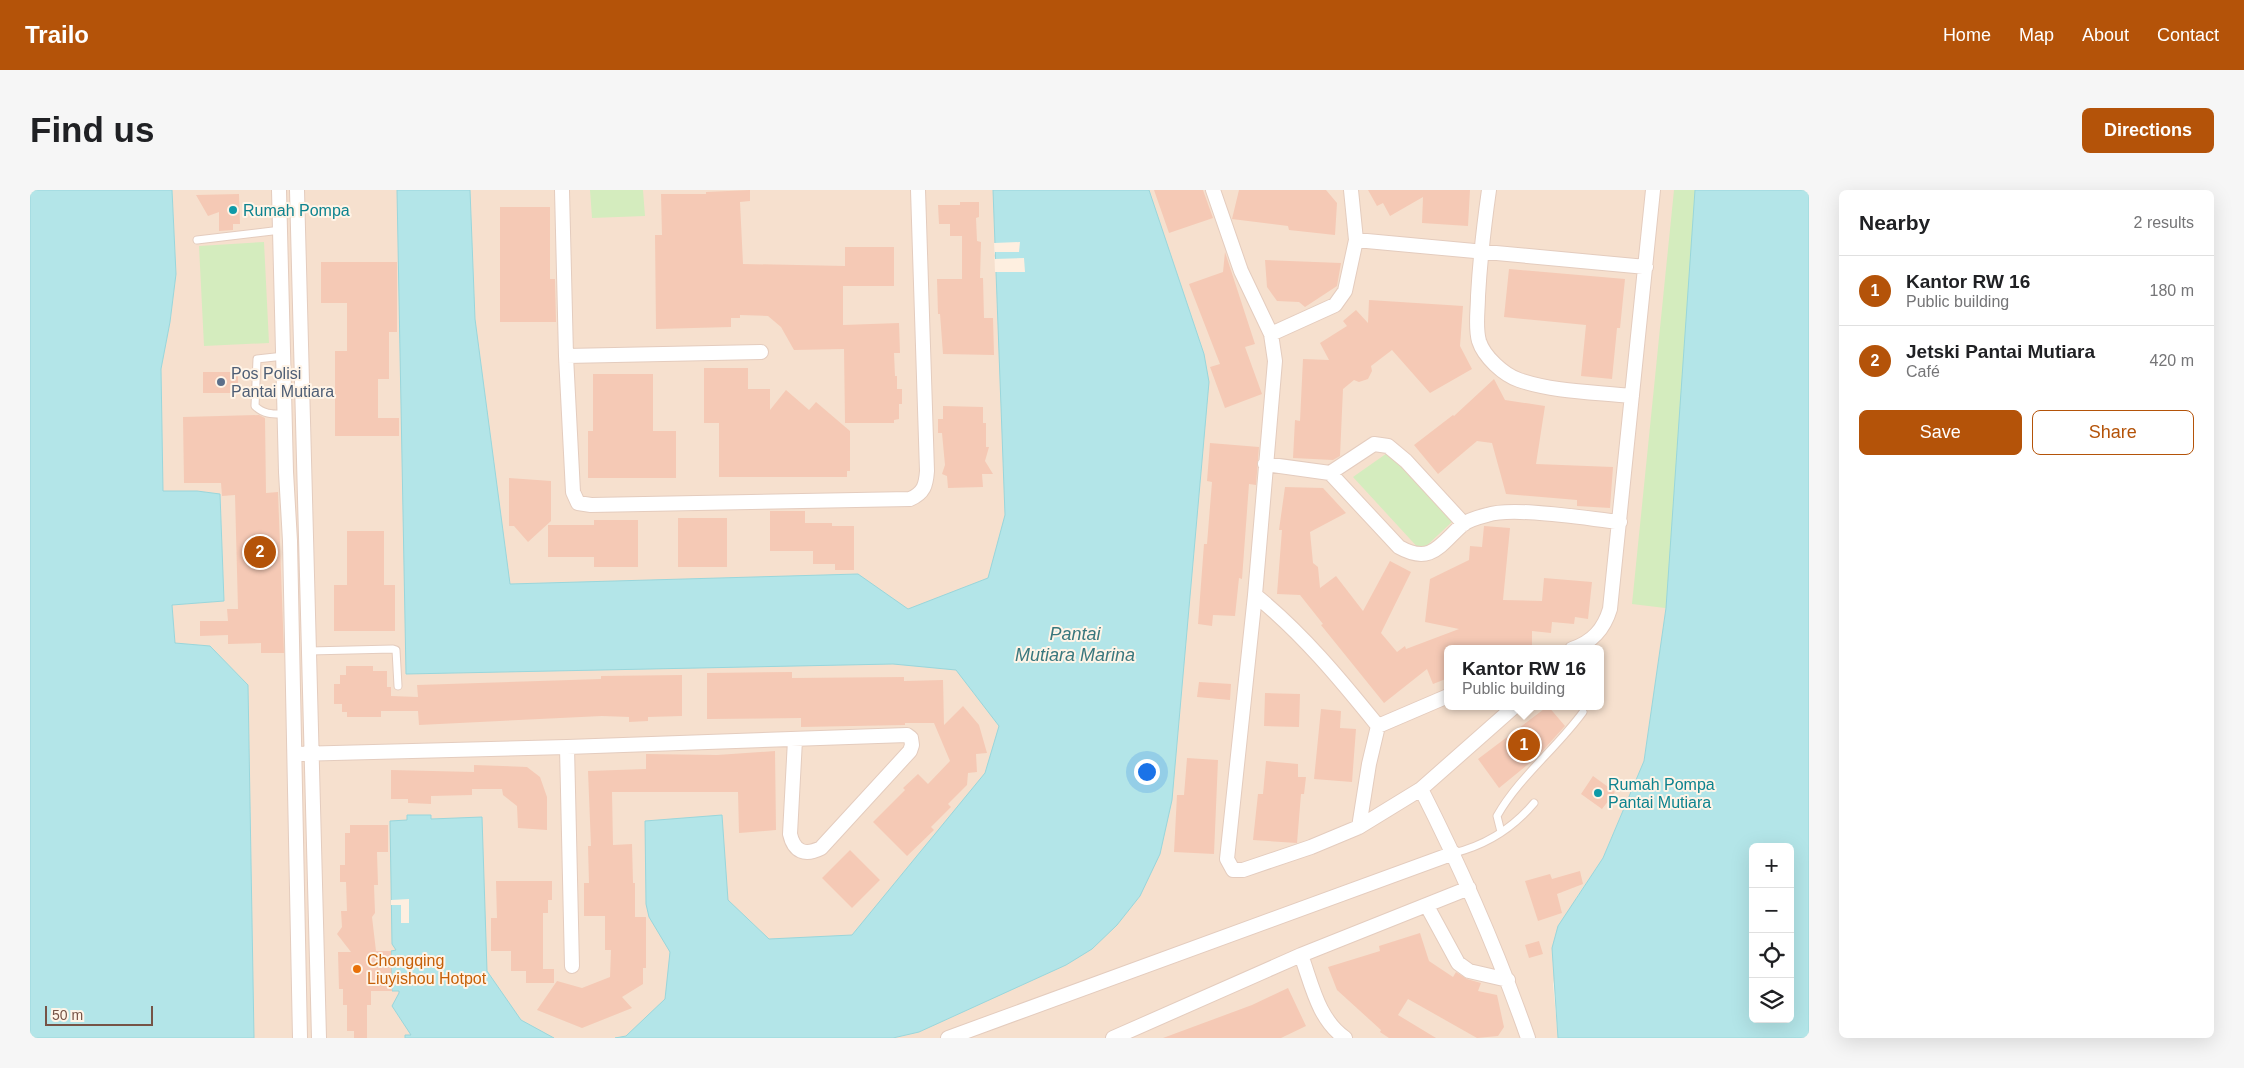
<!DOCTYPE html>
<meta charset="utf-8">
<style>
:root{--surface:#fff;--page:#f6f6f6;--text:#202124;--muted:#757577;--line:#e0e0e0;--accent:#b45309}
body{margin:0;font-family:Helvetica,sans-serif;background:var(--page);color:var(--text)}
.controls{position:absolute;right:15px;bottom:15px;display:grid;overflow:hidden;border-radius:8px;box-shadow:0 5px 20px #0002}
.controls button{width:45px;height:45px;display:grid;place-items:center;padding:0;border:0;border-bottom:1px solid var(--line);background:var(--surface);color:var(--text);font:25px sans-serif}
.scale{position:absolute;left:15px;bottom:12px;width:108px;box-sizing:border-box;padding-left:5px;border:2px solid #765346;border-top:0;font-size:14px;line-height:18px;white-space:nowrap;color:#765346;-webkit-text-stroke:4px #fff4e7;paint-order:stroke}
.you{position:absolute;left:1116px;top:581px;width:18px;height:18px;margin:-12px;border:4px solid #fff;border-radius:50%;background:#1a73e8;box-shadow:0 0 0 8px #1a73e833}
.badge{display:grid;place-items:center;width:32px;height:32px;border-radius:50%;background:var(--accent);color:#fff;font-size:16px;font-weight:700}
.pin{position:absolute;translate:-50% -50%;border:2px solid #fff;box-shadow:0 1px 5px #0006}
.popup{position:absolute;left:1414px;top:455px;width:160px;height:65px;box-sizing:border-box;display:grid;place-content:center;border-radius:8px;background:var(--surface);filter:drop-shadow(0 1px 4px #0005);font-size:16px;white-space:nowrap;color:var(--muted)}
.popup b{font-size:19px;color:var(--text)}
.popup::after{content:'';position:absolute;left:50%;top:100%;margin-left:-10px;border:10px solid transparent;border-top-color:var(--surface)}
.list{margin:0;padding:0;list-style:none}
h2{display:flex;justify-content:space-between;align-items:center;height:65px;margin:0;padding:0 20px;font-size:21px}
h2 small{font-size:16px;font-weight:400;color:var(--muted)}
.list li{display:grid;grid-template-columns:32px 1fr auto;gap:15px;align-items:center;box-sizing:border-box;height:70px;padding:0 20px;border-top:1px solid var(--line)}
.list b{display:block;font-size:19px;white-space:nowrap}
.list p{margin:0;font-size:16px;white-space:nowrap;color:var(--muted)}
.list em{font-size:16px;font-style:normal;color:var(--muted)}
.actions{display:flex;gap:10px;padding:15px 20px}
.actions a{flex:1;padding:11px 0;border:1px solid var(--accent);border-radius:8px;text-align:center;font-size:18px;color:var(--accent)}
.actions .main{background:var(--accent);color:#fff}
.icon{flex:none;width:28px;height:28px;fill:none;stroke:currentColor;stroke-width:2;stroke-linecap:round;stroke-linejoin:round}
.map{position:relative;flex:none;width:1779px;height:848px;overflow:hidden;border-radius:8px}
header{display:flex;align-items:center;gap:30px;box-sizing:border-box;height:70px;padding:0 25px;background:var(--accent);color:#fff}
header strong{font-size:24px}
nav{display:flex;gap:28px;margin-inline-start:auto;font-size:18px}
.intro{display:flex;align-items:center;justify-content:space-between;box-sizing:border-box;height:120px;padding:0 30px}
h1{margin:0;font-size:35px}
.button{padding:12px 22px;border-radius:8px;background:var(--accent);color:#fff;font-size:18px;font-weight:700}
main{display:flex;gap:30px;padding:0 30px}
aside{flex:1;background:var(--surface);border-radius:8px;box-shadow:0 5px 20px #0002}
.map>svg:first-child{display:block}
.residential{fill:#f6e0ce;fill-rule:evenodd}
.green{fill:#d4ecbe}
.water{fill:#b3e5e8;stroke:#99d6db;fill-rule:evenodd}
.pier{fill:#feefe0}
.building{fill:#f5c9b5}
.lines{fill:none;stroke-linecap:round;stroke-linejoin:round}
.lane-casing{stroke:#e4ccbe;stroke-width:9}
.street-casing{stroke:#e4ccbe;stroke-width:16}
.lane{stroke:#fff;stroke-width:7}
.street{stroke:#fff;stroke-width:14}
.culture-dot{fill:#0f9aa8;stroke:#fff4e7;stroke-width:2}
.service-dot{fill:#5c6f8a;stroke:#fff4e7;stroke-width:2}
.food-dot{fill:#e8710a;stroke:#fff4e7;stroke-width:2}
.labels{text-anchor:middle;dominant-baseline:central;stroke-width:4;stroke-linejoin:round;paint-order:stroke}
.culture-label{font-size:16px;fill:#0d838f;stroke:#fff4e7;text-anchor:start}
.service-label{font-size:16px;fill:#4e5e75;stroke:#fff4e7;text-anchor:start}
.food-label{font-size:16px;fill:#c56008;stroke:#fff4e7;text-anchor:start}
.water-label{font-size:18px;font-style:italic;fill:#39777d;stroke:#fff4e7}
</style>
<header>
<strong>Trailo</strong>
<nav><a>Home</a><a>Map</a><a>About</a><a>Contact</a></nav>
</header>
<div class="intro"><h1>Find us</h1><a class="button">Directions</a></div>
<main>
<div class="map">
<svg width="1779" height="848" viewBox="0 0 1779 848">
<rect width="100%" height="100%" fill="#feefe0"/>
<!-- residential -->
<path class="residential" d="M142,0H1665L1636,418L1614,571L1573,668L1546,708L1523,794L1528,848H224L218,496L180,456L145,454L142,415L194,411L190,304L167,301H133L131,179L140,132L146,84ZM1418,459H1570V516H1418Z"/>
<!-- green -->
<path class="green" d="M560,0H613L615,26L562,28Z
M1644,0H1755L1742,431L1602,414Z
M234,52L239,153L174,156L169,56Z
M1360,261L1424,330L1391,361L1323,287Z"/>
<!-- water -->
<path class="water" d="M0,0H142L146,84L140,132L131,179L133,301H167L190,304L194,411L142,415L145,453L180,456L218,495L224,848H0Z
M367,0H440L445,129L480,394L828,384L878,419L958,388L975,325L963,0H1119L1174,164L1179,192L1142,610L1130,664L1110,706L1087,735L1062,759L1036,775L889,842L863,848H585L596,846L635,809L640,762L619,727L616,714L615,631L692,625L698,710L739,749L822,745L955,583L969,536L926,480L863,474L376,484Z
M1665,0H1779V848H1528L1522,758L1528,736L1573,668L1614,571L1636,418ZM1723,657H1760V829H1723Z
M377,625H401V629L452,627L457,781L491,830L524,848H375V845H381L362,816L369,803V801H362L361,761L366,760L362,754L360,631L377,630Z"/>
<!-- pier -->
<path class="pier" d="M990,52L989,62H965L964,69L994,68L995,82H965L964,53Z
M379,709V733H371V715H361V710Z"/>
<!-- building -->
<path class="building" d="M720,0V11L710,12L713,74L815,76V57H864V96H813V135L869,133L870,163H864L865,186H867V199H872V214H869V229L864,230V233H815L814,159L764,160L751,137L738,126L710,125V128H701V137L626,139L625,45H632L631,4H676V2Z
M1124,0H1173L1183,28L1139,43Z
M1209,0H1296L1307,13L1305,45L1259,40L1258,36L1202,29Z
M1338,0H1440L1438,36L1392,33L1393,7L1360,26L1353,13L1347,16Z
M209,4L210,34H203V40L189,41V22L178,26L166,5Z
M930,12H949V27L946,28L947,51L951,52L950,88H953L954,128H963L964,165L913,164L910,124H908L907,89H932V46H920V34H909L908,15H930Z
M470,17H520V89H525L526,132H470Z
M1195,62L1225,154L1215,157L1232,204L1195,218L1180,177L1190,174L1159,94L1193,82Z
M1235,70L1311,73L1307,96L1275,117L1269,112L1247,111L1237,97Z
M291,72H367V142H359V189H348V228H369V246H305V161H317V113H291Z
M1479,79L1595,89L1590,138H1587L1582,189L1551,186L1556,135L1474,127Z
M1339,110L1433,116L1430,156L1442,179L1400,203L1362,160L1341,176L1342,181L1338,189L1329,192L1324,190L1313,199L1310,266L1303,270L1263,268L1265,230L1270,231L1273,169L1299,170L1290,153L1317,136L1313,131L1326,120L1338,133Z
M674,178H718V199H740V220L756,200L779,220L786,212L820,241V281H817V287H689V233H674Z
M173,182H208V203H173Z
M563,184H623V241H646V288H558V241H563Z
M1464,189L1475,210L1515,216L1506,274L1583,277L1580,318L1547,316V310L1476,304L1462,253L1447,251L1408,284L1384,255L1423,225L1424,226Z
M913,216L953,217V233H956V257H959L955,271L963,284H952L953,297L918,298L917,286L912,284L915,275L912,243H908V229H913Z
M229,225L235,228L236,303L248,302L254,463H231V453L198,454V445L170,446V431H198L197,419H208L205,305L192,306L191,293H154L153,227Z
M1180,253L1229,257L1226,295L1219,294L1212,389L1209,388L1205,426L1183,425L1182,436L1168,434L1174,354H1177L1182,292L1177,291Z
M479,288L521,291V331L498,352L484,336H479Z
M1255,297L1293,298L1316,323L1280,342L1283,373L1288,377L1290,398L1306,386L1333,421L1360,371L1381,382L1351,443L1367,462L1375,456L1376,459L1429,439L1395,432L1400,389L1439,370L1440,356L1452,357L1454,336L1480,338L1473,410L1512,411L1514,388L1562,392L1558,429L1545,427L1544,434L1522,432L1521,443L1502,441V456L1418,459V488L1403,494L1397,479L1354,513L1291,435L1293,434L1270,405L1247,404L1252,340H1249Z
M740,321H775V333H802V336H824V380H805V374H783V361H740Z
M648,328H697V377H648Z
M564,330H608V377H564V367H518V335H564Z
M317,341H354V395H365V441H304V395H317Z
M316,476H343V481H357V497H361V506L388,507L387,495L571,489V486L652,485V526L618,527V531L599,532V527L572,526L389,535L388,521H351V527H317V522H312V514H304V494H310V485H316Z
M762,482V488L874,487V491L913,490L914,535L933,516L949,535L957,563L946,564L947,582L938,583L937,595L918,614L921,617L901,637L904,640L877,666L843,632L875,600L873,598L888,584L898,594L920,571L904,533H875V535L771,537V528L677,529V483Z
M1169,492L1201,494L1200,510L1167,507Z
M1235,503L1270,504L1269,537L1234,536Z
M1518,516L1535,536L1507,567L1469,598L1448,569Z
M1291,519L1311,521L1310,538L1326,539L1322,592L1284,589Z
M745,561L746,640L709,643L708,602H582L583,655L602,654L603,693H605V727H616V778H613V794L592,807L602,818L552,838L507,820L527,791L552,798L580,787L581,760H575V726H554V693H559L558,656H561L558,581L616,579V564L687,565Z
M1157,568L1188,570L1184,664L1144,662L1147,605H1154Z
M1236,571L1268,574V587H1276L1274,604H1271L1267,653L1223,650L1228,604H1233Z
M444,575L497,577L510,587L517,607V640L488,638L487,616L473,605L472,599H442V605L401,606V614L378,613V609H361V580L444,582Z
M1563,586L1585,602L1572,619L1551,604Z
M320,635H358V662H347L348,695H344L345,723L342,727L346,761H361L362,801H341V815H337V848H324V841H317V815H313V799H309L308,762H321L307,744L312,737L311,721H317L316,692H310V675H315V643H320Z
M820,660L850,690L822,718L792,688Z
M1550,681L1553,694L1527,704L1532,723L1508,731L1495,691L1520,684L1522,689Z
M466,691H522V710H518V723H513V779H524V793H496V781H481V761H461V728H467Z
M1390,743L1399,771L1423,787L1426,782L1437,789L1451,793L1448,801L1467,805L1474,837L1468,846L1447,848L1378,809L1368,825L1406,848H1359L1350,842L1351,840L1307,800L1298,777L1350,761L1349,756Z
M1509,751L1513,764L1499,768L1495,755Z
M1258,798L1276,836L1251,848H1133L1222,815Z"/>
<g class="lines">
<defs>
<path id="lane" d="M167,50L251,40
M254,166L227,169L225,216C234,225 244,224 255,224
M279,461L363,459L366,460L368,496
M1471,642L1467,626C1489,587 1527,558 1553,522
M1424,663C1456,655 1483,638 1504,613"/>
<path id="street" d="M249,0L256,282L260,351L270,848
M267,0L289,848
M532,0L536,166L543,302L548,313L561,315L880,309C894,303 896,295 897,281L888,0
M1183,0L1211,81L1241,144L1245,171L1225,405L1197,669L1203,680H1213L1281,657L1329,637L1391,599C1432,680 1468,762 1498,848
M1459,0C1454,35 1450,70 1448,106C1448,121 1445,137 1449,151C1454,167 1474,185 1489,190C1524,202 1565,202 1602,206
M1326,50L1616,77
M1241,144L1305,115L1315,101L1326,50L1321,0
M536,166L731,162
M1235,274L1300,283L1344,254L1358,256L1376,271L1434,334
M1300,283L1369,357C1401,375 1410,355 1432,335C1438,330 1449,327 1457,325C1483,316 1559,329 1590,332
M1225,405C1272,443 1310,489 1348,536L1339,574L1329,637
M1542,459C1563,452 1574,439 1580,419L1623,0
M1348,536L1418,506
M537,557L542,776
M265,564L537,557L877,545L881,548L882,555L880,561L791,658C775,666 764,662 760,644L765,550
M1391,599L1485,516
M1397,716L1428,773L1439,781L1478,790
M1271,765C1282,795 1288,829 1315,848
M918,848L1424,663
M1083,848L1271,765L1439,698"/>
</defs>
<!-- lane casing -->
<use href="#lane" class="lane-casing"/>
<!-- street casing -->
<use href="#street" class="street-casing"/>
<!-- lane -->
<use href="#lane" class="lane"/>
<!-- street -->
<use href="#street" class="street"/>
</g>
<!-- markers -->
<g class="culture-dot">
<circle cx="203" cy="20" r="5"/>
<circle cx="1568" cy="603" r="5"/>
</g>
<circle class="service-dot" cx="191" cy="192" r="5"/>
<circle class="food-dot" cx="327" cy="779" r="5"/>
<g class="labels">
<!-- culture labels -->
<g class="culture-label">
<text x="213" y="20">Rumah Pompa</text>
<text x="1578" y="594">Rumah Pompa<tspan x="1578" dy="18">Pantai Mutiara</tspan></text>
</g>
<!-- service labels -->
<g class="service-label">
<text x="201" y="183">Pos Polisi<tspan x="201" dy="18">Pantai Mutiara</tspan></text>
</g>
<!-- food labels -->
<g class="food-label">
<text x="337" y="770">Chongqing<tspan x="337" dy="18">Liuyishou Hotpot</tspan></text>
</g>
<!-- water labels -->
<g class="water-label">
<text x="1045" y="444">Pantai<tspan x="1045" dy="21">Mutiara Marina</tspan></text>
</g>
</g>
</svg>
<div class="controls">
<button>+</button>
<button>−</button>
<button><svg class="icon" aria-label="locate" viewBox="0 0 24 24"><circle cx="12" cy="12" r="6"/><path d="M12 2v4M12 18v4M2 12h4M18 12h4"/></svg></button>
<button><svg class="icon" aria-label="layers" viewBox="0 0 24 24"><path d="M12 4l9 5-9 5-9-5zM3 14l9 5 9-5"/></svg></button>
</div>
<div class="scale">50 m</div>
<div class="you"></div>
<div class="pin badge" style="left:1494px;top:555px">1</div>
<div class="popup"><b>Kantor RW 16</b>Public building</div>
<div class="pin badge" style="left:230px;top:362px">2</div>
</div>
<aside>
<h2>Nearby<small>2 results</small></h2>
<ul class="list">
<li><span class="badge">1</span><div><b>Kantor RW 16</b><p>Public building</p></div><em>180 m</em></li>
<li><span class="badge">2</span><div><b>Jetski Pantai Mutiara</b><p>Café</p></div><em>420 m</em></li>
</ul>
<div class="actions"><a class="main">Save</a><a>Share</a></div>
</aside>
</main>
